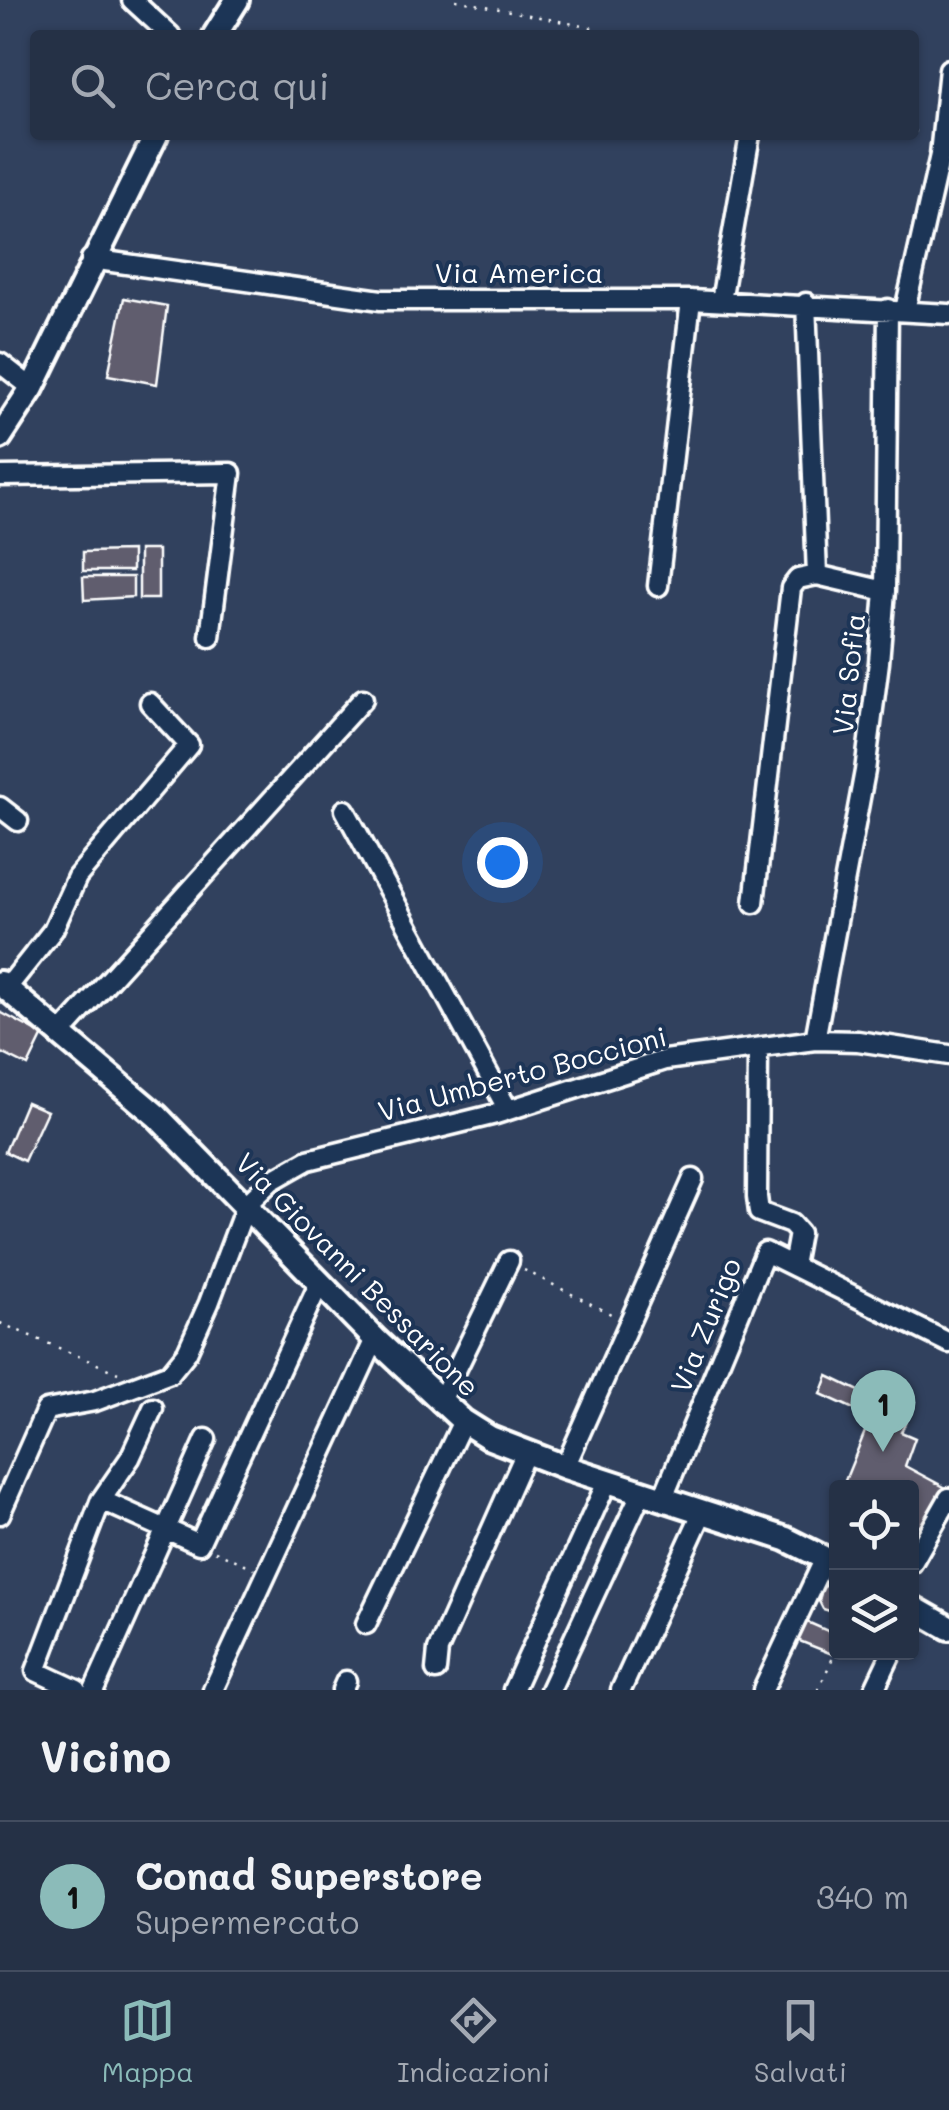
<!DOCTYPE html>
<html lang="it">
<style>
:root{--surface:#253146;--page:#2d394d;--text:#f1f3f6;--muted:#a3a9b3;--line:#424c5f;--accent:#8bbbb9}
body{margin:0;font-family:Mali,sans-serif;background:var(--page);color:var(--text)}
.controls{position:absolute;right:30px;bottom:30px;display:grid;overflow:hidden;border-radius:10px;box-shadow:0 2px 8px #0004}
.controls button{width:90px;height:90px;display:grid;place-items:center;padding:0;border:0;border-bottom:2px solid var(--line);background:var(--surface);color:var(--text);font:50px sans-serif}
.you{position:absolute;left:502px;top:862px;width:35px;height:35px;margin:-25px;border:8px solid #fff;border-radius:50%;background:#1a73e8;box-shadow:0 0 0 15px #1a73e833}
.badge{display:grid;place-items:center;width:65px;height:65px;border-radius:50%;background:var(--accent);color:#111;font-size:32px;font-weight:700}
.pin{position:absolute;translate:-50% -82px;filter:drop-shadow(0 2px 5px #0008)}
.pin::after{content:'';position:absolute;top:52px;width:35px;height:30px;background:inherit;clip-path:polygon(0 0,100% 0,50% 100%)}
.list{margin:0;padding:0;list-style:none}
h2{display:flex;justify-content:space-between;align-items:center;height:130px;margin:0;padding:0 40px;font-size:42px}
h2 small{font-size:32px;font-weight:400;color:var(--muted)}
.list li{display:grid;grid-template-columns:65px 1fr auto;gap:30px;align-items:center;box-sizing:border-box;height:150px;padding:0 40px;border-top:2px solid var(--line)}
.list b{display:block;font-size:38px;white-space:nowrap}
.list p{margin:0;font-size:32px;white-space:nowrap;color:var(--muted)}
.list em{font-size:32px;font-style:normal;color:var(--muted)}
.icon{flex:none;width:55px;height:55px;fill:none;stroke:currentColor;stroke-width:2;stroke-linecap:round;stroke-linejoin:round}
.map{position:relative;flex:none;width:949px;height:1690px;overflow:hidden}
.search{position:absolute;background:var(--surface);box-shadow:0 2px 8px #0004;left:30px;right:30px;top:30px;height:110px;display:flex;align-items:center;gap:25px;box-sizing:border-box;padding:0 35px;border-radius:10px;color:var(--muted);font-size:38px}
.sheet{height:280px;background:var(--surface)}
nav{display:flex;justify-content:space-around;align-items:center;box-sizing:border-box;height:140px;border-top:2px solid var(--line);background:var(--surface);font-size:28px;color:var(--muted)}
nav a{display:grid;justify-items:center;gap:5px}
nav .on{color:var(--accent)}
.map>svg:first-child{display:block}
.building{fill:#615d6e;stroke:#fff;stroke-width:2.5}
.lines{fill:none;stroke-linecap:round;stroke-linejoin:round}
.street-casing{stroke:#fff;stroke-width:25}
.secondary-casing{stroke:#fff;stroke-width:30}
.path{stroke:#fff;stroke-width:2.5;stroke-dasharray:2.5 8;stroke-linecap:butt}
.street{stroke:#1d3557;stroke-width:18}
.secondary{stroke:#1d3557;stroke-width:22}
.labels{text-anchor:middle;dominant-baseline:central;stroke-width:8;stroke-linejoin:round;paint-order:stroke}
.street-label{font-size:28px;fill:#fff;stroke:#1d3557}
</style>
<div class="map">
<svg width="949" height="1690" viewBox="0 0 949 1690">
<rect width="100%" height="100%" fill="#31415e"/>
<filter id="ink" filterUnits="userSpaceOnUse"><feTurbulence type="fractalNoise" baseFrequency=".01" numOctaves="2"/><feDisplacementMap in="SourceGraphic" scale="20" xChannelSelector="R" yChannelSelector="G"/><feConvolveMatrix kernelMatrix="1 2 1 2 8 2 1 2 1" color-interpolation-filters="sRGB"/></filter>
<g filter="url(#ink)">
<!-- building -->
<path class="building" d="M124,298L167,306L157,384L108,375Z
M139,550H158V599H139Z
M132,551V571H83V552Z
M83,577H133V597L84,600Z
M0,1012L43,1035L28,1066L0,1052Z
M26,1102L47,1111L24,1161L5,1152Z
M828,1376L909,1415L901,1432L915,1438L905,1466L946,1488L922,1528L912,1523V1488H842L871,1417L821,1394Z
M832,1583H836V1613L823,1609L819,1601L822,1588Z
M805,1621L832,1633L836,1626L832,1654L797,1640Z"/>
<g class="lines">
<defs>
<path id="street" d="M132,0L170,35
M91,259L381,300H691L949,314
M721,301L750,135
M806,303L817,575
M905,310L940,155L949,69
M0,363L32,388
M0,476L231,473L210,637
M658,586L691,300
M0,807L18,821
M345,810L508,1110
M754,903L791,588L798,579L817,575L885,591
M7,988L53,930L77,877L189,745L150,703
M62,1032L363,699
M815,1040L865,771L879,662L885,591L888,309
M758,1048L757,1197L759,1212L791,1224L799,1233L793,1266
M440,1403L509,1261
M565,1467L693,1179
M663,1498L765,1252L949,1343
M101,1500L199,1544L320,1282
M0,1514L46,1410L95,1401L170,1373L187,1352L209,1303L246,1205L271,1181L308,1160L496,1114L665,1060L815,1040L858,1041L949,1055
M912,1563L949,1498
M366,1624L463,1421
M436,1670L438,1650L526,1452
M77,1690L36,1671L101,1500L130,1458L153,1408
M94,1690L206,1439
M213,1690L375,1339
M342,1690L346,1681
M513,1690L608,1480
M550,1690L642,1491
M621,1690L703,1511
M763,1690L825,1558
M874,1690L892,1652"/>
<path id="secondary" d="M215,35L237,0
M0,437L32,388L156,135
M0,983L157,1116L375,1339L463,1421L490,1438L565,1467L786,1539L836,1564
M912,1607L949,1628"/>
</defs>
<!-- street casing -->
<use href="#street" class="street-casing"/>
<!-- secondary casing -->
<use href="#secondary" class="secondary-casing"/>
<!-- path -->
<path class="path" d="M456,0L593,28L603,35
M914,131L924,133
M524,1270L615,1316
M0,1323L118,1373
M215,1551L254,1568
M818,1690L836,1651"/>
<!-- street -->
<use href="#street" class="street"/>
<!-- secondary -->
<use href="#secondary" class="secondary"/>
</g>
</g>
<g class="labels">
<!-- street labels -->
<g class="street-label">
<text x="519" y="272">Via America</text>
<text transform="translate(848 674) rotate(-84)">Via Sofia</text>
<text transform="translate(522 1073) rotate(-15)">Via Umberto Boccioni</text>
<text transform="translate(358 1274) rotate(45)">Via Giovanni Bessarione</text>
<text transform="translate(705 1325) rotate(-68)">Via Zurigo</text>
</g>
</g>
</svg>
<div class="controls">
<button><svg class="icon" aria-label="locate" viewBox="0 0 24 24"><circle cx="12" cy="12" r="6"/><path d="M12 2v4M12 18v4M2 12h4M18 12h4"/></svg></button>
<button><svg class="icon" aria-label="layers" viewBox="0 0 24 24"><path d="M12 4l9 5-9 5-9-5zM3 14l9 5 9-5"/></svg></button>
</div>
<div class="you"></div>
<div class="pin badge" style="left:883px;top:1452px">1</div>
<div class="search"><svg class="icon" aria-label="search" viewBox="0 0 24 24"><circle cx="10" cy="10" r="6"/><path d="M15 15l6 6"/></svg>Cerca qui</div>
</div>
<section class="sheet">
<h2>Vicino<small></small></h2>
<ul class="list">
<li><span class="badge">1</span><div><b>Conad Superstore</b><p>Supermercato</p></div><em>340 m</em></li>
</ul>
</section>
<nav>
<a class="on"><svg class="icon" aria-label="map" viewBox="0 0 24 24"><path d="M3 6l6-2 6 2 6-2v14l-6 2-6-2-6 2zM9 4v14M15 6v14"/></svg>Mappa</a>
<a><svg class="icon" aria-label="directions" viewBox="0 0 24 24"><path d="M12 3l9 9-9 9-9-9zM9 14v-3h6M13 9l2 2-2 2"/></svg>Indicazioni</a>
<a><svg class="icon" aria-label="saved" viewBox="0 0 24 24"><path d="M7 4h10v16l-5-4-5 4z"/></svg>Salvati</a>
</nav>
